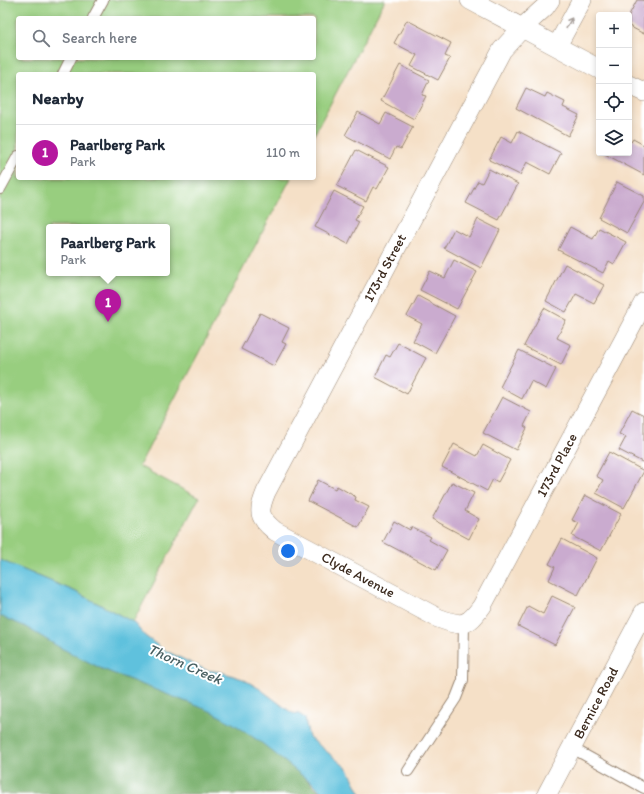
<!DOCTYPE html>
<meta charset="utf-8">
<style>
:root{--surface:#fff;--page:#f6f6f7;--text:#1f2937;--muted:#747a83;--line:#e0e1e3;--accent:#b5179e}
body{margin:0;font-family:Itim,sans-serif;background:var(--page);color:var(--text)}
.controls{position:absolute;right:12px;top:12px;display:grid;overflow:hidden;border-radius:4px;box-shadow:0 2px 6px #0003}
.controls button{width:36px;height:36px;display:grid;place-items:center;padding:0;border:0;border-bottom:1px solid var(--line);background:var(--surface);color:var(--text);font:20px sans-serif}
.you{position:absolute;left:288px;top:551px;width:14px;height:14px;margin:-10px;border:3px solid #fff;border-radius:50%;background:#1a73e8;box-shadow:0 0 0 6px #1a73e833}
.badge{display:grid;place-items:center;width:26px;height:26px;border-radius:50%;background:var(--accent);color:#fff;font-size:13px;font-weight:700}
.pin{position:absolute;translate:-50% -33px;filter:drop-shadow(0 1px 2px #0008)}
.pin::after{content:'';position:absolute;top:21px;width:14px;height:12px;background:inherit;clip-path:polygon(0 0,100% 0,50% 100%)}
.popup{position:absolute;left:46px;top:224px;width:124px;height:52px;box-sizing:border-box;display:grid;place-content:center;border-radius:4px;background:var(--surface);filter:drop-shadow(0 1px 3px #0005);font-size:13px;white-space:nowrap;color:var(--muted)}
.popup b{font-size:15px;color:var(--text)}
.popup::after{content:'';position:absolute;left:50%;top:100%;margin-left:-8px;border:8px solid transparent;border-top-color:var(--surface)}
.list{margin:0;padding:0;list-style:none}
h2{display:flex;justify-content:space-between;align-items:center;height:52px;margin:0;padding:0 16px;font-size:17px}
h2 small{font-size:13px;font-weight:400;color:var(--muted)}
.list li{display:grid;grid-template-columns:26px 1fr auto;gap:12px;align-items:center;box-sizing:border-box;height:56px;padding:0 16px;border-top:1px solid var(--line)}
.list b{display:block;font-size:15px;white-space:nowrap}
.list p{margin:0;font-size:13px;white-space:nowrap;color:var(--muted)}
.list em{font-size:13px;font-style:normal;color:var(--muted)}
.icon{flex:none;width:22px;height:22px;fill:none;stroke:currentColor;stroke-width:2;stroke-linecap:round;stroke-linejoin:round}
.map{position:relative;flex:none;width:644px;height:794px;overflow:hidden}
.search{position:absolute;background:var(--surface);box-shadow:0 2px 6px #0003;left:16px;top:16px;width:300px;height:44px;display:flex;align-items:center;gap:10px;box-sizing:border-box;padding:0 14px;border-radius:4px;color:var(--muted);font-size:15px}
.panel{position:absolute;background:var(--surface);box-shadow:0 2px 6px #0003;left:16px;top:72px;width:300px;height:108px;border-radius:4px}
.map>svg:first-child{display:block}
.green{fill:#98ce7f;stroke:#6a7c4e;fill-rule:evenodd}
.forest{fill:#7ab16e;stroke:#5a6e46}
.water{fill:#5fc1dd;stroke:#4d767e}
.building{fill:#caabcf}
.lines{fill:none;stroke-linecap:round;stroke-linejoin:round}
.service-casing{stroke:#988572;stroke-width:12}
.minor-casing{stroke:#988572;stroke-width:20}
.service{stroke:#fff;stroke-width:10}
.minor{stroke:#fff;stroke-width:19}
.oneway{stroke:#a79f9a}
.labels{text-anchor:middle;dominant-baseline:central;stroke-width:4;stroke-linejoin:round;paint-order:stroke}
.street-label{font-size:14px;fill:#3b2a1e;stroke:#fff}
.water-label{font-size:15px;font-style:italic;fill:#485f61;stroke:#fff}
</style>
<div class="map">
<svg width="644" height="794" viewBox="0 0 644 794">
<rect width="100%" height="100%" fill="#fff"/>
<filter id="ink" filterUnits="userSpaceOnUse"><feTurbulence type="fractalNoise" baseFrequency=".025" numOctaves="2"/><feDisplacementMap in="SourceGraphic" scale="8" xChannelSelector="R" yChannelSelector="G"/><feConvolveMatrix kernelMatrix="1 2 1 2 8 2 1 2 1" color-interpolation-filters="sRGB"/></filter>
<filter id="wash" filterUnits="userSpaceOnUse"><feTurbulence type="fractalNoise" baseFrequency=".012" numOctaves="4" result="noise"/><feDisplacementMap in="SourceGraphic" scale="16" xChannelSelector="R" yChannelSelector="G"/><feGaussianBlur stdDeviation="0.9" result="paint"/><feColorMatrix in="noise" values="0 0 0 0 0 0 0 0 0 0 0 0 0 0 0 0 0 1.4 0 .05"/><feComposite in="paint" operator="in"/></filter>
<g filter="url(#wash)">
<rect width="100%" height="100%" fill="#f5e0c7"/>
<!-- green -->
<path class="green" d="M0,0H385L314,135V74H18V178H291L139,466L199,498L133,622L74,591L0,560ZM18,18H314V58H18ZM49,227H167V273H49Z"/>
<!-- forest -->
<path class="forest" d="M0,587L230,706L322,794H0Z"/>
<!-- water -->
<path class="water" d="M0,560L74,591L133,622L145,636L164,650L206,670L221,672L243,679L260,689L292,713L299,714L305,718L306,725L309,737L348,769L361,794H323L314,784L300,774L263,744L234,724L210,711L102,669L59,647L24,626L0,616Z"/>
<g id="blocks">
<!-- building -->
<path class="building" d="M637,0H644V34L629,26V15Z
M407,20L451,43L445,56L450,58L438,80L411,66L417,55L394,43Z
M400,65L429,80L422,95L426,96L414,119L381,101Z
M526,88L545,97L547,93L565,102L563,107L579,115L568,136L516,108Z
M358,112L380,124L386,113L413,127L401,149L396,147L390,159L345,135Z
M518,131L561,153L550,174L527,162L520,175L489,160L501,137L512,143Z
M633,139L644,145V175L605,154V153H629V141L631,142Z
M356,150L389,167L377,189L373,187L366,201L337,186Z
M489,169L518,184L499,220L466,203L478,181L482,183Z
M617,182L644,196V202L627,233L599,218Z
M334,191L363,206L355,220L359,222L348,244L315,227Z
M478,219L500,230L481,268L444,248L454,229L469,237Z
M570,227L593,239L599,228L626,242L614,264L609,261L603,273L558,250Z
M454,260L477,272L457,309L420,290L430,271L445,278Z
M565,264L604,285L594,303L576,294L566,312L546,301Z
M418,296L455,316L435,353L413,341L422,324L407,316Z
M544,308L566,320L557,338L571,345L561,365L524,346Z
M260,313L289,328L282,342L286,344L274,366L241,349Z
M398,343L426,358L407,394L375,377L386,355L390,357Z
M519,350L556,369L546,389L531,381L522,399L500,387Z
M502,397L531,412L524,426L527,428L516,450L483,433Z
M632,409L644,415V463L619,450L626,437L619,434Z
M454,444L477,456L483,445L510,460L498,482L493,479L487,491L442,467Z
M609,452L644,471L624,508L596,493L603,480L596,476Z
M318,480L335,489L337,486L356,497L355,500L369,507L358,527L308,501Z
M452,482L474,493L465,511L479,519L469,539L432,519Z
M585,495L621,514L601,551L572,536L579,523L572,520Z
M394,521L410,530L411,527L431,537L429,540L447,550L436,570L383,542Z
M562,539L597,558L578,595L549,580L555,567L549,564Z
M552,596L575,607L555,645L518,626L528,606L543,614Z"/>
</g>
</g>
<g filter="url(#ink)">
<use href="#blocks" fill-opacity="0" stroke="#988572" stroke-width="1"/>
<g class="lines">
<defs>
<path id="service" d="M93,18L103,0
M63,74L71,58
M0,189L18,156
M572,748L644,788
M408,771L456,698L463,680L464,624"/>
<path id="minor" d="M470,0L599,69
M550,0L545,7L522,28L502,50L266,492C258,512 258,517 275,531L438,618C462,627 467,627 482,606L644,302
M557,46L582,0
M629,85L644,92
M547,794L644,612"/>
</defs>
<!-- service casing -->
<use href="#service" class="service-casing"/>
<!-- minor casing -->
<use href="#minor" class="minor-casing"/>
<!-- service -->
<use href="#service" class="service"/>
<!-- minor -->
<use href="#minor" class="minor"/>
</g>
<!-- one-way arrows -->
<defs><path id="oneway-shaft" d="M-6 0H5M1.5-3L5.5 0L1.5 3" fill="none" stroke-width="1.6" stroke-linecap="round" stroke-linejoin="round"/></defs>
<use class="oneway" href="#oneway-shaft" transform="translate(569 23) rotate(-62)"/>
</g>
<g class="labels">
<!-- street labels -->
<g class="street-label">
<text transform="translate(385 268) rotate(-62)">173rd Street</text>
<text transform="translate(557 465) rotate(-62)">173rd Place</text>
<text transform="translate(358 575) rotate(28)">Clyde Avenue</text>
<text transform="translate(596 703) rotate(-62)">Bernice Road</text>
</g>
<!-- water labels -->
<g class="water-label">
<text transform="translate(185 664) rotate(24)">Thorn Creek</text>
</g>
</g>
</svg>
<div class="controls">
<button>+</button>
<button>−</button>
<button><svg class="icon" aria-label="locate" viewBox="0 0 24 24"><circle cx="12" cy="12" r="6"/><path d="M12 2v4M12 18v4M2 12h4M18 12h4"/></svg></button>
<button><svg class="icon" aria-label="layers" viewBox="0 0 24 24"><path d="M12 4l9 5-9 5-9-5zM3 14l9 5 9-5"/></svg></button>
</div>
<div class="you"></div>
<div class="pin badge" style="left:108px;top:322px">1</div>
<div class="popup"><b>Paarlberg Park</b>Park</div>
<div class="search"><svg class="icon" aria-label="search" viewBox="0 0 24 24"><circle cx="10" cy="10" r="6"/><path d="M15 15l6 6"/></svg>Search here</div>
<section class="panel">
<h2>Nearby<small></small></h2>
<ul class="list">
<li><span class="badge">1</span><div><b>Paarlberg Park</b><p>Park</p></div><em>110 m</em></li>
</ul>
</section>
</div>
